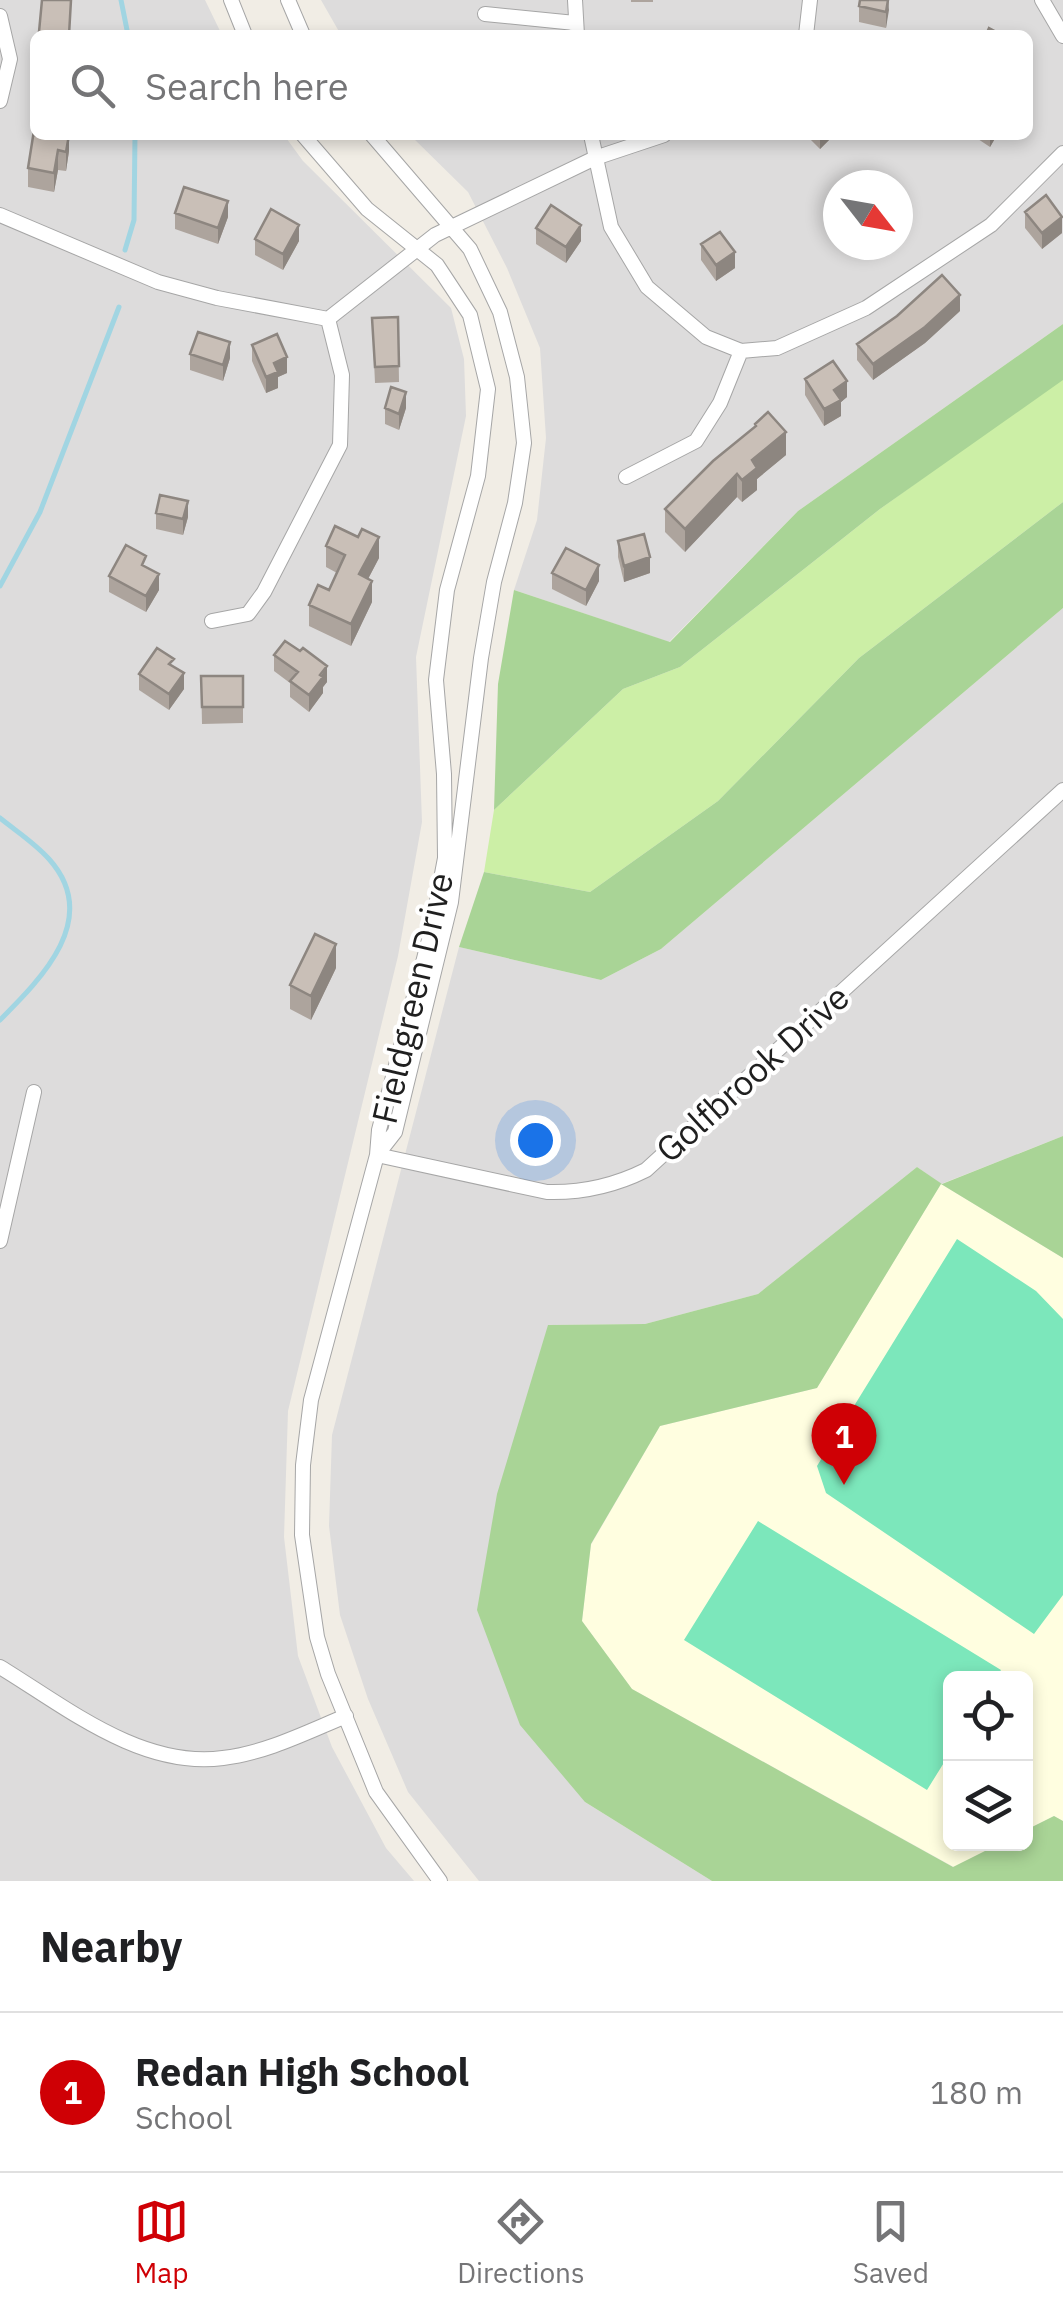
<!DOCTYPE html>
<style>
:root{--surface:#fff;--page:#f2f2f2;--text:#202124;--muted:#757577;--line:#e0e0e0;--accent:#cf0005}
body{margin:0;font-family:"IBM Plex Sans",sans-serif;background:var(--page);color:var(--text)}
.controls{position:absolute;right:30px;bottom:30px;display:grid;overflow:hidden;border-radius:15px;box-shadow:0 5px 15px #0003}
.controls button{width:90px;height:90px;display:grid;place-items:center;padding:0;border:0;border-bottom:2px solid var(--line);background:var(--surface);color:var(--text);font:50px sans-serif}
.compass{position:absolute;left:823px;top:170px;width:90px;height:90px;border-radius:50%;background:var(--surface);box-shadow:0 5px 15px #0003;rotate:121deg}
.you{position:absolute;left:535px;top:1140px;width:35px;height:35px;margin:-25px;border:8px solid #fff;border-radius:50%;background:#1a73e8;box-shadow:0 0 0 15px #1a73e833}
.badge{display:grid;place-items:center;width:65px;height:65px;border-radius:50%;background:var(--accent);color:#fff;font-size:32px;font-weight:700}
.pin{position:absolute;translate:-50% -82px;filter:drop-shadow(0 2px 5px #0008)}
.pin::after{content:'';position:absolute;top:52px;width:35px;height:30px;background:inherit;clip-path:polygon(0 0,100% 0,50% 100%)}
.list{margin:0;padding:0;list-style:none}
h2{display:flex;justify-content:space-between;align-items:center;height:130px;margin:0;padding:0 40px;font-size:42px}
h2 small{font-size:32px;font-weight:400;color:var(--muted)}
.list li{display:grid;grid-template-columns:65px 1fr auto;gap:30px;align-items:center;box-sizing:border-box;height:160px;padding:0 40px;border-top:2px solid var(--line)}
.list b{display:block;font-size:38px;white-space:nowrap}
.list p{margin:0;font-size:32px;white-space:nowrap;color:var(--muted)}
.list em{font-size:32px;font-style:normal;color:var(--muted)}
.icon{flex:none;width:55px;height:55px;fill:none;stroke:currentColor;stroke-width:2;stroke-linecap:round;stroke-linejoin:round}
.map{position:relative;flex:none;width:1063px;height:1881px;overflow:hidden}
.search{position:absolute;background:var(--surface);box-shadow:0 5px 15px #0003;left:30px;right:30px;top:30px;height:110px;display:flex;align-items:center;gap:25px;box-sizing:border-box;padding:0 35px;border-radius:15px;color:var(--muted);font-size:38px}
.sheet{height:290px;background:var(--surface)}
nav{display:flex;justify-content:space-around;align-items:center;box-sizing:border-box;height:140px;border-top:2px solid var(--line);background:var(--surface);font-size:28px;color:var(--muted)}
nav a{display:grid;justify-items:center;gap:5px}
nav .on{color:var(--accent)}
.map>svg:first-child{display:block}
.residential{fill:#dddcdc;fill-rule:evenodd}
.education{fill:#fffee0}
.grass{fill:#ccefa6}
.forest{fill:#a9d496}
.pitch{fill:#7ce7bb}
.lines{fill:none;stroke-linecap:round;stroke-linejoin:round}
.stream{stroke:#a1d5e2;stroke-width:5}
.street-casing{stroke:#a6a6a6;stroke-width:16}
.street{stroke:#fff;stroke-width:14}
.wall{fill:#ada49d}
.shaded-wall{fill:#8d8680}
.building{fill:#c9bfb7;stroke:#8d8680;stroke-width:2.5}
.labels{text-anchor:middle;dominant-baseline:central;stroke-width:8;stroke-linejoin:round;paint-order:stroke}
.street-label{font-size:35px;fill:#1f1f1f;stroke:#fff}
</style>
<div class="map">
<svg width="1063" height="1881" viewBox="0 0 1063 1881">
<rect width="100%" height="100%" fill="#f1ede5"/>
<!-- residential -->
<path class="residential" d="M0,0H205L222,35H35V135H284L303,161L451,308L464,359L466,416L416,657L422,822L398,956L288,1411L284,1537L298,1656L332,1747L386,1848L414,1881H0Z
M321,0H1063V324L798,511L669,642L514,590L537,520L546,438L540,348L507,268L468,192L410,135H1028V35H341ZM838,185H898V245H838Z
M1063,608V1136L941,1184L917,1167L758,1294L645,1324L548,1325L585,1802L712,1881H479L408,1792L368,1699L340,1615L329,1526L332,1435L459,947L601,980L661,949Z"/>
<!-- education -->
<path class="education" d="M941,1184L1063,1258V1821L1054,1816L1026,1830V1678H950V1844H999L954,1867L632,1689L582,1621L591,1545L660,1426L817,1388Z"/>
<!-- grass -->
<path class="grass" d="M1059,380H1063V502L859,658L718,801L590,892L484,872L494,810L623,689L680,667L880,509Z"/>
<!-- forest -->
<path class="forest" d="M1063,324V380L880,509L680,667L623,689L494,810L498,684L514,590L670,642L798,511Z
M1063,502V608L661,949L601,980L459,947L484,872L590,892L718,801L859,658Z
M1063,1136V1258L941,1184L817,1388L660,1426L591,1544L582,1621L632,1689L953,1867L999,1844H1026V1830L1054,1816L1063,1821V1881H712L585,1802L520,1725L477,1610L497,1494L548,1325L645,1324L758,1294L917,1167L942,1184Z"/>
<!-- pitch -->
<path class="pitch" d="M957,1239L1036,1291L1063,1319V1595L1034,1634L826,1493L817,1466Z
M758,1521L1001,1670L996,1678H950V1753L927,1790L684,1640Z"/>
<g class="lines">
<!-- stream -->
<path class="stream" d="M121,0L128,35
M125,250L134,220L135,135
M0,586L40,512L119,307
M0,818C16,831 35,843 49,859C102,918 42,978 0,1020"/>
<defs>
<path id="street" d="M231,0L245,35
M288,0L303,35
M575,0L577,35
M1042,0L1063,36
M485,14L575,23
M0,16L10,59L0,101
M806,35L810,0
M303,135L367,209L437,265L470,315L488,389L478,476L447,590L436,680L444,774L445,858L431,932L379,1130L377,1155L311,1400L303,1465L302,1535L317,1637L328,1674L376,1792L440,1881
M372,135L470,249L500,312L517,377L524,443L515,503L494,582L481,658L451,902L395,1132L377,1155
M591,135L611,227L647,287L706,337L741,351L777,348L866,308L991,225L1063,153
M0,215L158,282L217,298L328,319L435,235L595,158L664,135
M626,477L696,441L720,403L741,351
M212,621L248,614L264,592L340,445L342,375L328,319
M377,1155L547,1192C582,1193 614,1186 646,1170L1063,790
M0,1241L34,1092
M0,1667C66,1707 141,1769 223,1758C266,1753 307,1732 346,1716"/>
</defs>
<!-- street casing -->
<use href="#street" class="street-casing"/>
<!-- street -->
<use href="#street" class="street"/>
</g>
<!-- wall -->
<path class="wall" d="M631,0H653V2H631Z
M889,0L886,28L859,22V6Z
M35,124L69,151L66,171L58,170L54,192L28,187V168Z
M806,135H834L820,149Z
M972,135H997L990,147Z
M1025,212L1062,233L1042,249L1025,228Z
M175,213L228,217L218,244L175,229Z
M536,228L581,241L566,263L536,244Z
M255,239L299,241L283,270L255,255Z
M701,244L735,268L716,281L701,260Z
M960,311L925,343L873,380L857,360V344Z
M398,317L399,382L375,383L372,318Z
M252,345L287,373L278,377V388L266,393L252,361Z
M190,354L230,358L223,381L190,370Z
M805,379L847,397L841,402V416L824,426L805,395Z
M385,408H406L399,430L385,424Z
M755,424L786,455L757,479V490L742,502L737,497L685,552L665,532V509L755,428Z
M156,513L188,517L183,535L156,529Z
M618,541L650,573L624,582L618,557Z
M326,546L379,558L368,579L372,602L351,646L309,626V605L329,590L337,573L326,567Z
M552,573L599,581L586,606L552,589Z
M109,576L159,590L146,612L109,592Z
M274,655L327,682L323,687V693L309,712L290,697V683L274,671Z
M139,674L184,689L169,710L139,690Z
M201,676H243V723L202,724Z
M336,968L311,1020L290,1009V985Z"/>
<!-- shaded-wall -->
<path class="shaded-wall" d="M888,0L889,10L886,28V12Z
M69,135V151L66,171V152Z
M820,135H834L820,149Z
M990,135H997L990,147Z
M58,150V170L54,192V173Z
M228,201V217L218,244V228Z
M1062,217V233L1042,249V233Z
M299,225V241L283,270V254Z
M581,225V241L566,263V247Z
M735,252V268L716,281V265Z
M960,295V311L925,343L873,380V364Z
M230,342V358L223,381V365Z
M287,357V373L278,377V388L266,393V377L274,363Z
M847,381V397L841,402V416L824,426V409L834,390Z
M406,392V408L399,430V414Z
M786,432V455L757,479V490L742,502V480L752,460Z
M737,474V497L685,552V529Z
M188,501V517L183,535V519Z
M379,537V558L359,596V574Z
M650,557V573L624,582V566Z
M599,565V581L586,606V590Z
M159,574V590L146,612V596Z
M372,581V602L351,646V624Z
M327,666V682L323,687V693L309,712V695Z
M184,673V689L169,710V694Z
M336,944V968L311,1020V996Z"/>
<!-- building -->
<path class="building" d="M42,0H71L69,35H49V33L39,32Z
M860,0H888L886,12L859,6Z
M989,28L1002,35H986Z
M35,124V135H69L66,152L58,150L54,173L28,168Z
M184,187L228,201L218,228L175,213Z
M1046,195L1062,217L1042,233L1025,212Z
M551,205L581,225L566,247L536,228Z
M271,209L299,225L283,254L255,239Z
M720,232L735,252L716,265L701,244Z
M942,275L960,295L925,327L873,364L857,344L897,316Z
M398,317L399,366L375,367L372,318Z
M198,332L230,342L223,365L190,354Z
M277,334L287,357L274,363L278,372L266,377L252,345Z
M833,361L847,381L834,390L841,400L824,409L805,379Z
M391,387L406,392L399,414L385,408Z
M768,412L786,432L752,460L757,468L742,480L737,474L685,529L665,509L713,461L756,426L755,424Z
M160,495L188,501L183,519L156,513Z
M335,526L358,537L362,529L379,537L359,574L372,581L351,624L309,605L318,585L329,590L345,555L326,546Z
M644,534L650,557L624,566L618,541Z
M126,545L146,556L142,565L159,574L146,596L109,576Z
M566,548L599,565L586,590L552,573Z
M285,641L300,651L303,648L327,666L320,675L323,677L309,695L290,681L298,672L274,655Z
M157,648L174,659L169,664L184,673L169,694L139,674Z
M201,676H243V707H202Z
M315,934L336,944L311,996L290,985Z"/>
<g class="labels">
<!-- street labels -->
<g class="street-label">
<text transform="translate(412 998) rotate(-77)">Fieldgreen Drive</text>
<text transform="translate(752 1073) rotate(-42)">Golfbrook Drive</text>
</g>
</g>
</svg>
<div class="controls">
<button><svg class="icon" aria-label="locate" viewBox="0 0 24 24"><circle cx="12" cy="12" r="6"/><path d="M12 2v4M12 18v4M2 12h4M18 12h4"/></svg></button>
<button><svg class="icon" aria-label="layers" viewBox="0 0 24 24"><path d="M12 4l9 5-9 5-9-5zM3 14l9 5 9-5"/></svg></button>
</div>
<svg class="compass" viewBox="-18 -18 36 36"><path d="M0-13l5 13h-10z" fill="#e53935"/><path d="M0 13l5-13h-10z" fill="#757577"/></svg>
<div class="you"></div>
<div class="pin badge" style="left:844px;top:1485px">1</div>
<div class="search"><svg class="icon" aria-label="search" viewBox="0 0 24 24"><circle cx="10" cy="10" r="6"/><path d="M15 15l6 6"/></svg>Search here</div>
</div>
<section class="sheet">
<h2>Nearby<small></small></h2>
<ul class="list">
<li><span class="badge">1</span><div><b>Redan High School</b><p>School</p></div><em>180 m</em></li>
</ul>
</section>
<nav>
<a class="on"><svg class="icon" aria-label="map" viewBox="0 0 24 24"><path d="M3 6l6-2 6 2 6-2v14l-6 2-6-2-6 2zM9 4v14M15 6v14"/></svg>Map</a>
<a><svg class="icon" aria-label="directions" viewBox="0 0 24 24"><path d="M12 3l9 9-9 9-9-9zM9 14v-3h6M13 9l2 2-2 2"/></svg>Directions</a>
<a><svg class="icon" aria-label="saved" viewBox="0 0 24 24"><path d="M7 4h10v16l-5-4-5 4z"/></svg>Saved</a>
</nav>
